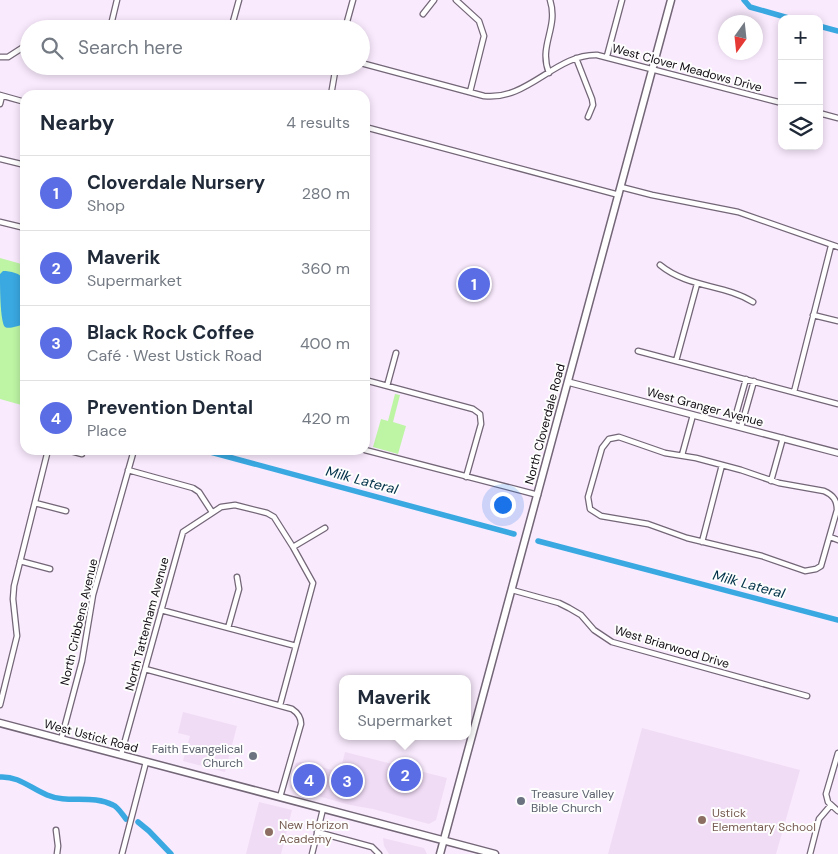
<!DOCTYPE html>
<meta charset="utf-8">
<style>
:root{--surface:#fff;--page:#f6f6f7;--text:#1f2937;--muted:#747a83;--line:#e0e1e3;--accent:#5b6de4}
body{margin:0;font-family:"DM Sans",sans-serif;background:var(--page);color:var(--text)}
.controls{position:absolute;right:15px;top:15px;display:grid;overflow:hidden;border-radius:10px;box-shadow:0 2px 8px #0003}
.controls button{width:45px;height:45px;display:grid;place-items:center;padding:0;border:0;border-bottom:1px solid var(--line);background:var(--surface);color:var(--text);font:25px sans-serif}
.compass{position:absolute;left:718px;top:15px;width:45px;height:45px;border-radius:50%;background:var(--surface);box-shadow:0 2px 8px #0003;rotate:195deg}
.you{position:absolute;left:502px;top:504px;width:18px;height:18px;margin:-12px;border:4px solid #fff;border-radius:50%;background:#1a73e8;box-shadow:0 0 0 8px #1a73e833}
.badge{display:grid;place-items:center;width:32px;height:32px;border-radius:50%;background:var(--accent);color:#fff;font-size:16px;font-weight:700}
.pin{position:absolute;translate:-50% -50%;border:2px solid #fff;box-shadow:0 1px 5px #0006}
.popup{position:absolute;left:339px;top:675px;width:132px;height:65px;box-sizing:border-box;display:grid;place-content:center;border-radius:10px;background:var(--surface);filter:drop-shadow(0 1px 4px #0005);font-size:16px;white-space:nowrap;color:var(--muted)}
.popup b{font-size:19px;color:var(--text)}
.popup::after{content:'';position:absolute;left:50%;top:100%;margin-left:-10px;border:10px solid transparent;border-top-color:var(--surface)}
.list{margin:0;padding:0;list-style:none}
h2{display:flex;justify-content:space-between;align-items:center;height:65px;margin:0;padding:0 20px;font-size:21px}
h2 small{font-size:16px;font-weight:400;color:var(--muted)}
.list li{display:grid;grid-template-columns:32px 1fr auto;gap:15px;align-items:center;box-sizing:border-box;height:75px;padding:0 20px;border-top:1px solid var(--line)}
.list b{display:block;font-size:19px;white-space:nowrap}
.list p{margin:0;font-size:16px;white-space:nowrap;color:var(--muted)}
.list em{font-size:16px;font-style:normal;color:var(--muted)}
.icon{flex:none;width:28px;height:28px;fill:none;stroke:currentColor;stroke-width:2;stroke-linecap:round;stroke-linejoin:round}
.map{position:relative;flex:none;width:838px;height:854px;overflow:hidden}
.search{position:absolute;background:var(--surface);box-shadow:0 2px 8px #0003;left:20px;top:20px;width:350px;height:55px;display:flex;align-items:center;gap:12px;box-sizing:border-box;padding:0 18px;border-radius:28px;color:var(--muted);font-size:19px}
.panel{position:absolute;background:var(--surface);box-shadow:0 2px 8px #0003;left:20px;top:90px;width:350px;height:365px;border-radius:15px}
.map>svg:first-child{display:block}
.built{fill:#f1dcf6}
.green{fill:#bdf5a4}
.water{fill:#3aa8e1}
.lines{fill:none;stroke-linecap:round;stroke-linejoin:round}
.canal{stroke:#3aa8e1;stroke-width:5.5}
.minor-casing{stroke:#736677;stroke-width:7}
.tertiary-casing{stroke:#736677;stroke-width:8}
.secondary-casing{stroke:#736677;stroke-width:9}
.minor{stroke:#fff;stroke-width:4.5}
.tertiary{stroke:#fff;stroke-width:5.5}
.secondary{stroke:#fff;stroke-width:6}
.worship-dot{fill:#6b7280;stroke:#fdfdfd;stroke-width:2}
.education-dot{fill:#8d6e63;stroke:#fdfdfd;stroke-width:2}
.labels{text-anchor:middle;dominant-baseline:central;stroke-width:4;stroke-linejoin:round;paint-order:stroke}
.street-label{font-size:12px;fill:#0f0a10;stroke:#fdfdfd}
.worship-label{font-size:12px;fill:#5b616d;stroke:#fdfdfd;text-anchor:end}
.education-label{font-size:12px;fill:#785e54;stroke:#fdfdfd;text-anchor:start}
.water-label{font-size:14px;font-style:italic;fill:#003148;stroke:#fdfdfd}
</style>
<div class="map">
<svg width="838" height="854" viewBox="0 0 838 854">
<rect width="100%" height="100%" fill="#f9eafd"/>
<!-- built -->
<path class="built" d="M183,712L237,726L225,772L183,761L190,736L178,733Z
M642,728L800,770L776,854H608Z
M345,752L447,778L436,820L429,824L373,809L350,805L290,788L296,763L301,762L340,772Z
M259,802L292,810L281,854H246Z
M383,838L424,848L427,854H389L384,846Z"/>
<!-- green -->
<path class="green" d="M0,258L25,265V406L0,399Z
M395,394L400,395L393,422L406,426L398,454L373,447L381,419L388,421Z"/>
<!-- water -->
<path class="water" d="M3,271C10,271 21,273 24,280C27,287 25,316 25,325C19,324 10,330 5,327C0,322 0,284 0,274Z"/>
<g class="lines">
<!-- canal -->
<path class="canal" d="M744,0L750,7L792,19
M819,26L838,31
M203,450L514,534
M538,541L838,620
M0,777C19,776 30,788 47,795C68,804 92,794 113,805C118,807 122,814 126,819
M138,822L149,831L171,854"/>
<defs>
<path id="minor" d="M456,0L479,21L484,36L470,92
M423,14L434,0
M110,29L117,0
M231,29L239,0
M345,29L353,0
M607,56L622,0
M0,57H8L22,48
M576,58L592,99L593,105L588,117
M361,63L484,96C528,101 555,54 597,55L782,103
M202,66L215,69L220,66
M549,73C538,45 559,28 550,0
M0,95L25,102
M331,95L336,66
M0,104L2,96
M819,113L838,118
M365,127L619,195
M0,159L25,165
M621,187L652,195L738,212L838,247
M0,222L25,228
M660,265C688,288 724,284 753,302
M813,315L838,321
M638,351L838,404
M676,361L697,284
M365,380L473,409L480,414L481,424L466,477
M387,386L396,353
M794,392L831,246
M733,425L746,379
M741,427L754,381
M619,437L665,453L696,458L741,470L779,483L824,491C833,495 837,500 837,510L821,566L816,569L805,571L762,556L687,538L648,524L601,516L590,509L588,497L602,448L609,439Z
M67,450L82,454
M365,450L538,495
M682,455L693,415
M128,470L193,488L199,492L212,512
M771,481L783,438
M35,503L66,511
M830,537L838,540
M702,542L722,465
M20,561L50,569
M512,590L559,603L569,608L581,615L594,630L612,642L807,696
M161,610L296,646
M228,628L239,589L237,577
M145,669L292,709C298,713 301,717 301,724L280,797
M0,705L17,636L13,599L14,586L48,450
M280,705L313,583L293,547L325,528
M61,740L82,661L93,595L134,450
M838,753L826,794L828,802L838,811
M121,755L183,532L221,507L235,505L267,513L274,517L293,547
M56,830L58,846L57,854
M317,832L372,847L379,854
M122,854L146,762
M312,854L323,809
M810,854L819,819L831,805"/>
<path id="tertiary" d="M568,382L838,453"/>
<path id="secondary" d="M0,723L495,854
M440,854L671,0"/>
</defs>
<!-- minor casing -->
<use href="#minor" class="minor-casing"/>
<!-- tertiary casing -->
<use href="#tertiary" class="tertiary-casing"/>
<!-- secondary casing -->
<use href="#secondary" class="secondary-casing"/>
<!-- minor -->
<use href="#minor" class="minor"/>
<!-- tertiary -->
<use href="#tertiary" class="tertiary"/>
<!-- secondary -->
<use href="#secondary" class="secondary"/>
</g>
<!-- markers -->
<g class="worship-dot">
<circle cx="253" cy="756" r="5"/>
<circle cx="521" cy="801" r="5"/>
</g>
<g class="education-dot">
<circle cx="702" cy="820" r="5"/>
<circle cx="269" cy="832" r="5"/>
</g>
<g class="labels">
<!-- street labels -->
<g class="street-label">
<text transform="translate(687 68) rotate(15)">West Clover Meadows Drive</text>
<text transform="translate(705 407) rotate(15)">West Granger Avenue</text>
<text transform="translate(545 424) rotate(-75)">North Cloverdale Road</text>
<text transform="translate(79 622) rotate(-77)">North Cribbens Avenue</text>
<text transform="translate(147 624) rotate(-75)">North Tattenham Avenue</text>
<text transform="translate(672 647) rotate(17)">West Briarwood Drive</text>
<text transform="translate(91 736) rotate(15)">West Ustick Road</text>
</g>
<!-- worship labels -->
<g class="worship-label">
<text x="243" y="749">Faith Evangelical<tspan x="243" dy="14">Church</tspan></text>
<text x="531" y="794" text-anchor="start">Treasure Valley<tspan x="531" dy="14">Bible Church</tspan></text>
</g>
<!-- education labels -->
<g class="education-label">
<text x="712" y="813">Ustick<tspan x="712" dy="14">Elementary School</tspan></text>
<text x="279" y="825">New Horizon<tspan x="279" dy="14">Academy</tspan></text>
</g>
<!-- water labels -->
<g class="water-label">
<text transform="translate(362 480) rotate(15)">Milk Lateral</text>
<text transform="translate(749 584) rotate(15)">Milk Lateral</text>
</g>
</g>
</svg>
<div class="controls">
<button>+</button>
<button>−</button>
<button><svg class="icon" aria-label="layers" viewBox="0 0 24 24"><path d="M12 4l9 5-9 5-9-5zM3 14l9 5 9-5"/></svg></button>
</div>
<svg class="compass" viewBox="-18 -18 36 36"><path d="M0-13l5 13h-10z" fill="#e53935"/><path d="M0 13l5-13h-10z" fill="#747a83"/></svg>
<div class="you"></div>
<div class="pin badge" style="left:474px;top:284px">1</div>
<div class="pin badge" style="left:405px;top:775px">2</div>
<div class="popup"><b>Maverik</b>Supermarket</div>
<div class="pin badge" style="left:347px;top:781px">3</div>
<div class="pin badge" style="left:309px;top:780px">4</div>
<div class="search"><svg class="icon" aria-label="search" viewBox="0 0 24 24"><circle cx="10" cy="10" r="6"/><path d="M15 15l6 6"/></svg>Search here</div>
<section class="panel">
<h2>Nearby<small>4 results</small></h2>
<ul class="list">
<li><span class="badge">1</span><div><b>Cloverdale Nursery</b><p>Shop</p></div><em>280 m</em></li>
<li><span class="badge">2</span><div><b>Maverik</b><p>Supermarket</p></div><em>360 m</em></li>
<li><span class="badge">3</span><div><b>Black Rock Coffee</b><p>Café · West Ustick Road</p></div><em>400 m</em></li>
<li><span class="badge">4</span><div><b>Prevention Dental</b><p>Place</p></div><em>420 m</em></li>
</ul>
</section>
</div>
